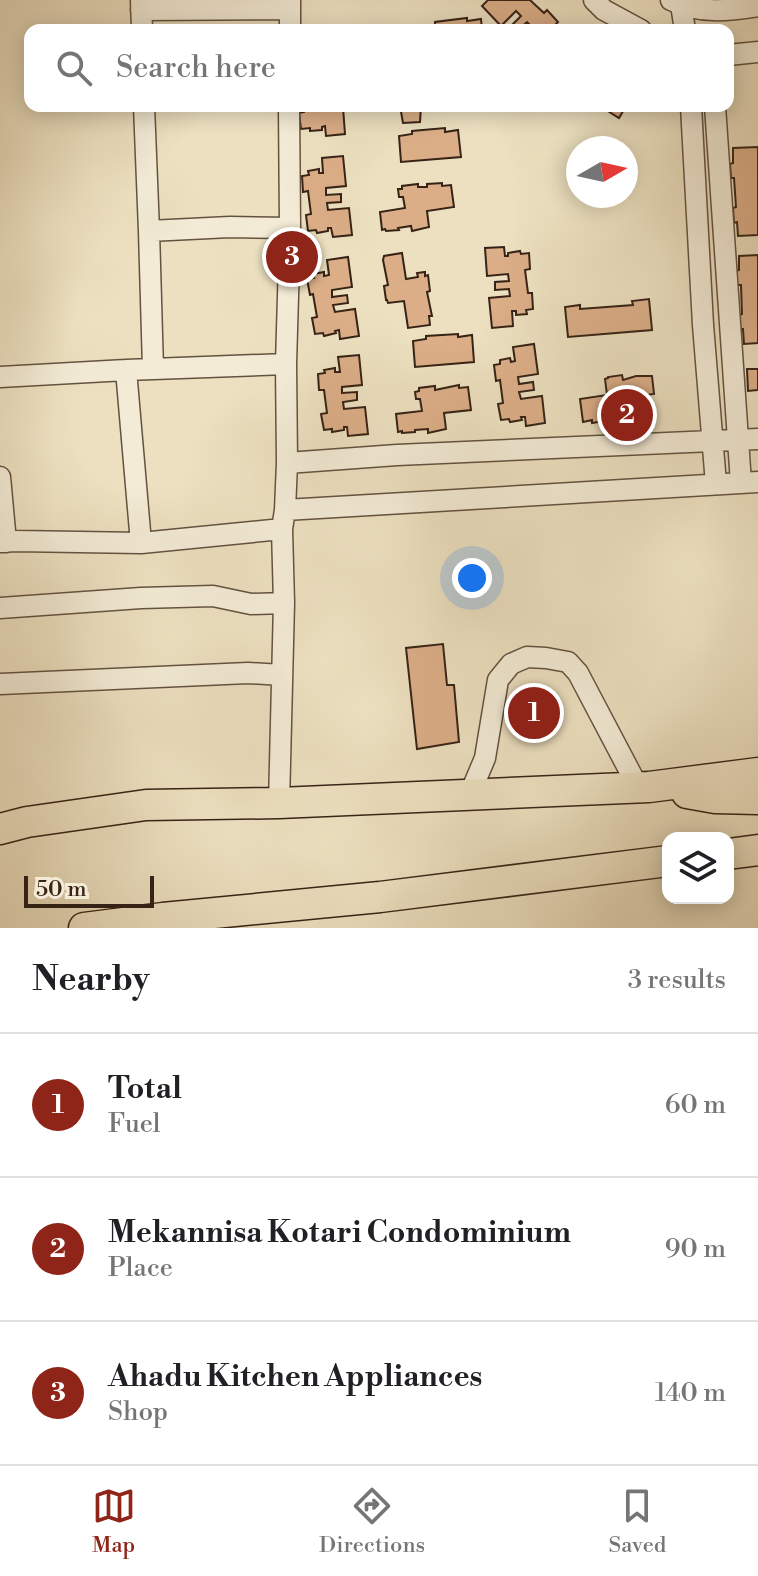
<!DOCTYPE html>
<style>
:root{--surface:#fff;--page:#f6f6f6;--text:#202124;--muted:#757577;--line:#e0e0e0;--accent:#8f2418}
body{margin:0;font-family:"Libre Bodoni",serif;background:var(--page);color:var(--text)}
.controls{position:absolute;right:24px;bottom:24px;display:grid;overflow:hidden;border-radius:16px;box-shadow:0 4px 20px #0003}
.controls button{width:72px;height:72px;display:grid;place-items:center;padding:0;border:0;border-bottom:2px solid var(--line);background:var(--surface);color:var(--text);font:40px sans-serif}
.compass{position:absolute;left:566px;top:136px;width:72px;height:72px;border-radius:50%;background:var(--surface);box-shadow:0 4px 20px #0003;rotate:81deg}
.scale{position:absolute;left:24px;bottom:20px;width:130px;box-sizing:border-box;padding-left:8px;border:4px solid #372316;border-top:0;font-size:22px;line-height:28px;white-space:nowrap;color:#372316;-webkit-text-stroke:6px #f3ebd6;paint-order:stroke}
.you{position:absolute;left:472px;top:578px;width:28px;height:28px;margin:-20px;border:6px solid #fff;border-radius:50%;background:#1a73e8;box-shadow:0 0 0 12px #1a73e833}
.badge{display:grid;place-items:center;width:52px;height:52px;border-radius:50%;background:var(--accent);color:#fff;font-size:26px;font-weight:700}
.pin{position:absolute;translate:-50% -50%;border:4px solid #fff;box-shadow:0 2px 8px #0006}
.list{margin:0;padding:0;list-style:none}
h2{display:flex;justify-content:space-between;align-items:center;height:104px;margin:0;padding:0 32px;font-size:34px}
h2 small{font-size:26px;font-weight:400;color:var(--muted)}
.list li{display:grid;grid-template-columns:52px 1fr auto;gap:24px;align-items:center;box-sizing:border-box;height:144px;padding:0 32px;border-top:2px solid var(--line)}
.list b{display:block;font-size:30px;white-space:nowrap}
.list p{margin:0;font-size:26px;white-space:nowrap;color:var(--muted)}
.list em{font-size:26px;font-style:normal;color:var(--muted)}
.icon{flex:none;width:44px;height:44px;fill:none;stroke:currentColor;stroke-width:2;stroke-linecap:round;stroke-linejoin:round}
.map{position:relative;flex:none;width:758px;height:928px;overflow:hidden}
.search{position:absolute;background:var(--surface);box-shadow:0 4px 20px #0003;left:24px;right:24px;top:24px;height:88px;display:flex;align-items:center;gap:20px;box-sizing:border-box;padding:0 28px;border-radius:16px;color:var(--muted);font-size:30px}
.sheet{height:536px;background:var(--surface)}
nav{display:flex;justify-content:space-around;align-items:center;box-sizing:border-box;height:112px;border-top:2px solid var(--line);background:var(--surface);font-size:22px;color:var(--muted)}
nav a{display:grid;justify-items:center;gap:4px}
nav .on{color:var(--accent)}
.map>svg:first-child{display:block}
.building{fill:#dbae88;stroke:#372316;stroke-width:2}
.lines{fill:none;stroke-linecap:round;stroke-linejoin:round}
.minor-casing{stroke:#645240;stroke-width:23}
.highway-casing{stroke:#372316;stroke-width:33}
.minor{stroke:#f3ebd6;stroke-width:20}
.highway{stroke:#ece0c0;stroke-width:30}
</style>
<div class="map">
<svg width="758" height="928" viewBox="0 0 758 928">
<rect width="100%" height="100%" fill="#ece0c0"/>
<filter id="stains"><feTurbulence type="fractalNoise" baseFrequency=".0025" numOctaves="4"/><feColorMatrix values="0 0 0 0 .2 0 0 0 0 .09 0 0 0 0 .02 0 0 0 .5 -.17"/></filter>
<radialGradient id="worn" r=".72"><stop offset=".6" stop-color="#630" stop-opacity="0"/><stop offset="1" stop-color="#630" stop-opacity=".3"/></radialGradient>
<!-- building -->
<path class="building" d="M488,0H530L544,13L547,10L558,22L553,27L556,29L528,30L532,27L527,22L518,30H515L511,26L521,16L516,11L501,26L482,6Z
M467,18V21L481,19L482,30H422V28L435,26V22Z
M304,106H321L322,109L343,107L345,134L326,136L325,126L322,127V130L310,131V128L301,129L299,113L304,112Z
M400,106H421L420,122L403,123Z
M600,106H626L619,118Z
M445,128V132L458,130L461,157L401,162L399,136L412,134V131Z
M758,147V235L738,236L737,222L734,223L733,208L736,207L734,178H731L730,164L733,163V148Z
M343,156L346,186L326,188V195L341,194V202L327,203L328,210L349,208L352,235L333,237L331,228H328V231L317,233L316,230L308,231L306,215L311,214L308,191L303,192L302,176L309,175L308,171L319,169V173H323L322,158Z
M442,183V186L451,185L454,207L427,211L429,227L412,231L411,226L398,228L399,230L386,231L385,229L382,230L380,212L405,208L403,197H399L398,189H402V186L418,184V187H427V184Z
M504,247L505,256H508V253L520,251L521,254L529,253L530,269L525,270L528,293H532L533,309L526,310L527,314L516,315V311H512L513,326L492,328L489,298L510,296L509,289L495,290V282L509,281L508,274L487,276L485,248Z
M402,253L406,279L418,277L417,273L425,272V276L428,275L430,291L427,292L432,316H429L430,325L408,328L404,301L388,303L387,300H386L384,286L388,285L383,260L384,256Z
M758,255V343L744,344L743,329L740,330L739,315L742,314L741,285H736V271L739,270V256Z
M348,257L352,287L332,290V297L347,295L348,303L333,305L335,312L355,309L359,336L340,339L339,330L335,331L336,333L324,336L323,333L315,334L312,318L317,317L313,294L310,295L307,279L314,278L313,274L324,272V276L329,275L327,260Z
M649,299L652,330L568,337L565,307L580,305V309L633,305L632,301Z
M458,334V337L472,335L474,362L415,367L413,341L426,339V336Z
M534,344L538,374L518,377L519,384L533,382L534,390L519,392L521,399L542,396L545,423L526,426L525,417H521L522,420L510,422L509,419L501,420L498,404L503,403L500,380L496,381L494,365L500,364V360L510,358L511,362L515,361L513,347Z
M359,355L362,385L342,387V393L357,392V400L343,402L344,409L365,407L368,434L348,436L347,427H344V430L332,432V429L324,430L321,414L327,413L324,390H319L318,374L325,373L324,370L335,368V372H340L338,357Z
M747,369H758V390L748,391Z
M622,375L623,380L636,376H652L654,394L629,397L631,409H635L636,416L632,417V420L616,422V419L592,423V420L583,422L580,399L607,395L605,379L608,378V377Z
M459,385V388L468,387L471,410L444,413L446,429L428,433V429L415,430V432L402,433V431L398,432L396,414L422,411L420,399H416L415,392L419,391V388L435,386V390Z
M443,644L447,685H454L459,742L417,749L406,648Z"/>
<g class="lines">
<defs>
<path id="minor" d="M141,0L142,30
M594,0L604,10L641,30
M671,0C699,14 728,11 758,6
M681,5L685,30
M141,10L290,9
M290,30V0
M728,55L758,52
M144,106L149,231L230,227L290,228
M691,106L703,325L716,484
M715,106L741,483
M149,231L153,369
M126,370L141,543
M0,377L126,370L286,364
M287,463L397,455L758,439
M0,477L6,542
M285,510L758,482
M0,542L16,541L141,543L282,529
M0,608L141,598L213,596L251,604L284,603
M0,684L248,673L282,675
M469,796L485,758L498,680L511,664L527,657L546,658L568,662L578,673L638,787
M279,803L284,603L282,529L285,510L287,463L286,364L290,228L289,106"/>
<path id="highway" d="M687,793L715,798L758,799
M0,829L27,822L146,805L279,803L649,787L758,773
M728,854L758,850
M84,928L163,918L380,897L668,861"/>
</defs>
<!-- minor casing -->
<use href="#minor" class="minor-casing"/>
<!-- highway casing -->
<use href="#highway" class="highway-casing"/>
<!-- minor -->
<use href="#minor" class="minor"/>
<!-- highway -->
<use href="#highway" class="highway"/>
</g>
<rect width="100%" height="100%" filter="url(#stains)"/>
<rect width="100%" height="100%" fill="url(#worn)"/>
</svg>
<div class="controls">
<button><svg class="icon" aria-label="layers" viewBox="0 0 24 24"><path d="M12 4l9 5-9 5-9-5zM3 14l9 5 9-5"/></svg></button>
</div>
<svg class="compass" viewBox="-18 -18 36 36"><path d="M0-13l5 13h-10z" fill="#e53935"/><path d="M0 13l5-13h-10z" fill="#757577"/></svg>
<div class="scale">50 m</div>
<div class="you"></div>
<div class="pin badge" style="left:534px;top:713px">1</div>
<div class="pin badge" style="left:627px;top:415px">2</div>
<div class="pin badge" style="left:292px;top:257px">3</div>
<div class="search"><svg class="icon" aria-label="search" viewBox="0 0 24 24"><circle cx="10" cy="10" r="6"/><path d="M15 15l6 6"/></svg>Search here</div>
</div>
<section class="sheet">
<h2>Nearby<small>3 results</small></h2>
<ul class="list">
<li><span class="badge">1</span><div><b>Total</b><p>Fuel</p></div><em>60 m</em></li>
<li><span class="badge">2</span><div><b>Mekannisa Kotari Condominium</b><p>Place</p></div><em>90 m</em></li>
<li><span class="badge">3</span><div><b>Ahadu Kitchen Appliances</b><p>Shop</p></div><em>140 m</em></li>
</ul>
</section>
<nav>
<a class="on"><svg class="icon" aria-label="map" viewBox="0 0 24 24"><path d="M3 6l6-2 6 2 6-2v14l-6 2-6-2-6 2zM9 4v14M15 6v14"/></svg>Map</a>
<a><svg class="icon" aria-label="directions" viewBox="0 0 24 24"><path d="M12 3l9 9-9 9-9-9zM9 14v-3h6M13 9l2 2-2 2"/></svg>Directions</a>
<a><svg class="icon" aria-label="saved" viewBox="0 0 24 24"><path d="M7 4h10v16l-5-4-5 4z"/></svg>Saved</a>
</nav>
